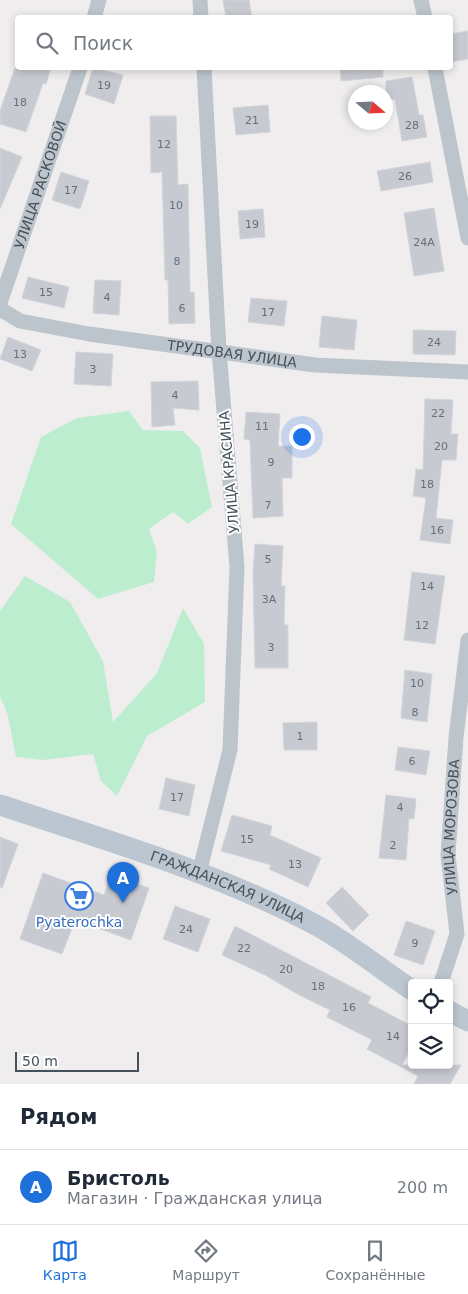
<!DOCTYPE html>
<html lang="ru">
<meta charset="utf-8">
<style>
:root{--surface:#fff;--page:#f6f6f7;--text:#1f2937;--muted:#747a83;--line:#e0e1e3;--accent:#1e70da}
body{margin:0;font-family:"DejaVu Sans",sans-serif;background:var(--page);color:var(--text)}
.controls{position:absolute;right:15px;bottom:15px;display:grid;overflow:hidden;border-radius:5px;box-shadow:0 2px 8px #0003}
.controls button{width:45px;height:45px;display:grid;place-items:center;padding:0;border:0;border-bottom:1px solid var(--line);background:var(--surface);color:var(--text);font:25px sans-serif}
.compass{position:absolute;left:348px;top:85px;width:45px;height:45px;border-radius:50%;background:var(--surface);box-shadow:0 2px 8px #0003;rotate:109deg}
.scale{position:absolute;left:15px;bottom:12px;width:124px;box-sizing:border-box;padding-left:5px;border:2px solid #46515a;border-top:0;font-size:14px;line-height:18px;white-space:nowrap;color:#46515a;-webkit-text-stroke:4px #fff;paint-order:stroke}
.you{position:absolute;left:301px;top:436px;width:18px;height:18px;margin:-12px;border:4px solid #fff;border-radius:50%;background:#1a73e8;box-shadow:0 0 0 8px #1a73e833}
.badge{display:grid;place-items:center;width:32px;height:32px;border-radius:50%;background:var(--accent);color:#fff;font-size:16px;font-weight:700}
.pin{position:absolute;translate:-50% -41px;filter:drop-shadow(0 1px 2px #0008)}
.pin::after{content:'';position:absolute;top:26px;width:18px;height:15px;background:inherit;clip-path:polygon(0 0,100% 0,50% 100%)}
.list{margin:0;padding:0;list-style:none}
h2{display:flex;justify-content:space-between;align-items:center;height:65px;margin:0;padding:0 20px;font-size:21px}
h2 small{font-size:16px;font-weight:400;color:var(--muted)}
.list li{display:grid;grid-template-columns:32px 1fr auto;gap:15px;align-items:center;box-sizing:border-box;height:75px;padding:0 20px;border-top:1px solid var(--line)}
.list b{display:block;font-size:19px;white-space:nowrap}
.list p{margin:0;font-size:16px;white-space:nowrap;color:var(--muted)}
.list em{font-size:16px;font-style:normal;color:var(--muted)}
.icon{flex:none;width:28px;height:28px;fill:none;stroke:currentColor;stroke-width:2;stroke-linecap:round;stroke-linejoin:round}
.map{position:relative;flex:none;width:468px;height:1084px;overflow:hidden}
.search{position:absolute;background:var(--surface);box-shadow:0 2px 8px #0003;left:15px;right:15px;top:15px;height:55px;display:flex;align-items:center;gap:12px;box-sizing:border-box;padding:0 18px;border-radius:5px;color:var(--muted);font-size:19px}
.sheet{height:140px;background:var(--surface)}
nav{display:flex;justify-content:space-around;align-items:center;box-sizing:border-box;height:70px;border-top:1px solid var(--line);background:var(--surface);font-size:14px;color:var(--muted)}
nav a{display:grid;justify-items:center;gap:2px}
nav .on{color:var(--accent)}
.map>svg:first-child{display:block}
.green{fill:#bdedcf}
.building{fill:#c7cad0;stroke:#d2d4d9}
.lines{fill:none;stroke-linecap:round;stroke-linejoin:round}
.street{stroke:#bcc5cc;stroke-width:15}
.secondary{stroke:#bcc6d1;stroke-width:21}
.labels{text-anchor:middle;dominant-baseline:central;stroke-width:4;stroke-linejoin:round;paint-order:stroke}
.number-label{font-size:11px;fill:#666f78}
.street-label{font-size:14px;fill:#46515a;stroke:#fff}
.shop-label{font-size:14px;fill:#366cbe;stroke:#fff}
</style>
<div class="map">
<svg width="468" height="1084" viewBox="0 0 468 1084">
<rect width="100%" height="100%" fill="#f0edee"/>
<!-- green -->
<path class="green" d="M129,411L143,430L183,431L200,448L212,507L188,524L173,512L149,529L157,552L154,582L98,599L11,524L41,437L77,418Z
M25,576L70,602L103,661L113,722L157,673L183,608L204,644L205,702L147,736L117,796L101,781L93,754L43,760L16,757L8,716L0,696V611Z"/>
<!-- building -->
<path class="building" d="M223,0H249L252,18H226Z
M468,31V59L450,62V34Z
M15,68H51L46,84L43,83L26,132L0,124V111Z
M93,68L123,75L114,104L85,94Z
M340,68H383V77L341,81Z
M412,77L419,115H423L427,137L402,141L395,99L386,101V81Z
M268,105L270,132L236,135L233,108Z
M150,116H176L178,185L188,184L190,292H194L195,323L169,324L168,280H165L162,172L151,173Z
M0,148L22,157L0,209Z
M430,162L433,182L381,191L377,171Z
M61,172L89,181L80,209L52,200Z
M434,208L444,271L414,276L404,213Z
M263,209L265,237L240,239L238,211Z
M28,277L69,287L64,308L22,298Z
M95,280L121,281L119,315L93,313Z
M251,298L287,301L284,326L248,322Z
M322,316L357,320L354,350L319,347Z
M413,330L456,331L455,355L413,354Z
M8,337L41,350L32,371L0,359Z
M76,352L113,354L111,386L74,384Z
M198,381L199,410L173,408L175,425L152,427L151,382Z
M425,399L453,400L451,434H458L456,460H442L436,518L453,520L450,544L420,540L426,498L413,496L416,469L423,470Z
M246,412L280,414L278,446H292V478H282L283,516L253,518L250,440L244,439Z
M255,544L283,546L281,586H285L284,625H288V668H255L253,573Z
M412,572L445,576L435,644L404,640Z
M405,670L432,674L427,722L401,718Z
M317,722V750H284L283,723Z
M398,747L430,751L426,775L395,770Z
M166,778L195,785L189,816L159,809Z
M386,795L416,799L414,819L409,818L406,860L379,858Z
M232,815L272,826L270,835L321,858L308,887L269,869L271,865L221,851Z
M0,837L18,844L2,888H0Z
M43,873L104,895L111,875L149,888L131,940L75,920L62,954L20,939Z
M342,887L369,915L353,931L326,903Z
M175,906L210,919L198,952L163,939Z
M406,921L435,931L423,965L394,955Z
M235,926L371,997L368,1003L412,1026V1046L402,1065H461L450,1084H414L418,1076L367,1049L372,1040L327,1017L330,1010L299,995L265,975L222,955Z"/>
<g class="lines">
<!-- street -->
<g class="street">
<path d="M200,0L201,18"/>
<path d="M421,0L425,18"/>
<path d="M94,18L99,0"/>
<path d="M435,68L468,238"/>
<path id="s1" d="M0,303L80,68"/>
<path id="s2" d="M0,309L20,321L89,334L315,365L468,372"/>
<path d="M199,873L230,750L237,567L219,351L204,68"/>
<path id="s3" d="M441,983L457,934L448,855L456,737L468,640"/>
</g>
<!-- secondary -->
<g class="secondary">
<path id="s4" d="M0,805C106,840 215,872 314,924C348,942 380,969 412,990"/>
<path d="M449,1011L468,1021"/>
</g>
</g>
<!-- icons -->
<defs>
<symbol id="supermarket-ring" viewBox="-11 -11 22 22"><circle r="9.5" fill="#fff" stroke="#3f7fe0" stroke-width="1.5"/><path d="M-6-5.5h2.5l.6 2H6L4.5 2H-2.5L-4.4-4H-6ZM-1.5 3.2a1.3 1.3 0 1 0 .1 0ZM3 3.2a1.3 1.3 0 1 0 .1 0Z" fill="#3f7fe0"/></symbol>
</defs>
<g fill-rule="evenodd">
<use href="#supermarket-ring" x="63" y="880" width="32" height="32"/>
</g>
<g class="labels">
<!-- number labels -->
<g class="number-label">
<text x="104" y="85">19</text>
<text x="20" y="102">18</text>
<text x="252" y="120">21</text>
<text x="412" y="125">28</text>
<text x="164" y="144">12</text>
<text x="405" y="176">26</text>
<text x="71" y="190">17</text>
<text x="176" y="205">10</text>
<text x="252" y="224">19</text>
<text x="424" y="242">24А</text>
<text x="177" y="261">8</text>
<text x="46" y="292">15</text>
<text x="107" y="297">4</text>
<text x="182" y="308">6</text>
<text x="268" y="312">17</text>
<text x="434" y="342">24</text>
<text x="20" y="354">13</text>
<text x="93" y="369">3</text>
<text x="175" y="395">4</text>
<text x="438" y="413">22</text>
<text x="262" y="426">11</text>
<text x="441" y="446">20</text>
<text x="271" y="462">9</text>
<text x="427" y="484">18</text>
<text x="268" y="505">7</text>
<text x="437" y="530">16</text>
<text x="268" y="559">5</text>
<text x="427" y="586">14</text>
<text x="269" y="599">3А</text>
<text x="422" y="625">12</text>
<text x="271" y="647">3</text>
<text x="417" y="683">10</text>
<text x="415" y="712">8</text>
<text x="300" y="736">1</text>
<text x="412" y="761">6</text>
<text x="177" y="797">17</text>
<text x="400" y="807">4</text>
<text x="247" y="839">15</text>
<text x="393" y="845">2</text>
<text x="295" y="864">13</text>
<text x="186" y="929">24</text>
<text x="415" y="943">9</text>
<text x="244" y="948">22</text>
<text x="286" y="969">20</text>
<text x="318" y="986">18</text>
<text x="349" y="1007">16</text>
<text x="393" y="1036">14</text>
</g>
<!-- street labels -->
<g class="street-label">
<text stroke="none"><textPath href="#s1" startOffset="125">УЛИЦА РАСКОВОЙ</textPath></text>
<text stroke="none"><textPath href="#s2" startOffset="238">ТРУДОВАЯ УЛИЦА</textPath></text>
<text transform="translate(229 472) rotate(-95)">УЛИЦА КРАСИНА</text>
<text stroke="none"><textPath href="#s3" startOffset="159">УЛИЦА МОРОЗОВА</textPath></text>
<text stroke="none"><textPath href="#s4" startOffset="242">ГРАЖДАНСКАЯ УЛИЦА</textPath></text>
</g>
<!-- shop labels -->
<g class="shop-label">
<text x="79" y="922">Pyaterochka</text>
</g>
</g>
</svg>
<div class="controls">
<button><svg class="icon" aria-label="locate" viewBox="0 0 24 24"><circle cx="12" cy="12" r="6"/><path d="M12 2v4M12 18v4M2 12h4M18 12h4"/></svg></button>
<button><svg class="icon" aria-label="layers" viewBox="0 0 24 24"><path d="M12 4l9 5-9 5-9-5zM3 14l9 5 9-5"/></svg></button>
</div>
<svg class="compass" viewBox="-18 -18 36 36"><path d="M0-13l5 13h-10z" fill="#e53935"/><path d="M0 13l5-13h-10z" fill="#747a83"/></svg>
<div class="scale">50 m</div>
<div class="you"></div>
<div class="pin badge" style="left:123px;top:903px">A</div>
<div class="search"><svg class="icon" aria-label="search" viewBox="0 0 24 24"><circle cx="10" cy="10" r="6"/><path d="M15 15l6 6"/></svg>Поиск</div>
</div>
<section class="sheet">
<h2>Рядом<small></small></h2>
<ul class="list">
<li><span class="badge">A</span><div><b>Бристоль</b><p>Магазин · Гражданская улица</p></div><em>200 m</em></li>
</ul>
</section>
<nav>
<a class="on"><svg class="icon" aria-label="map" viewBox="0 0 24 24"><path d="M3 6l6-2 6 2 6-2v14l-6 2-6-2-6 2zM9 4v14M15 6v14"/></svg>Карта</a>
<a><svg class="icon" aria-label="directions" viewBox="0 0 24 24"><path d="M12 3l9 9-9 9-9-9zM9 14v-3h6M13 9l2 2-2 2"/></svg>Маршрут</a>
<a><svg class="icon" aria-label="saved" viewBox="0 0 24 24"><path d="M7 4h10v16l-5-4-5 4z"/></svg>Сохранённые</a>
</nav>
